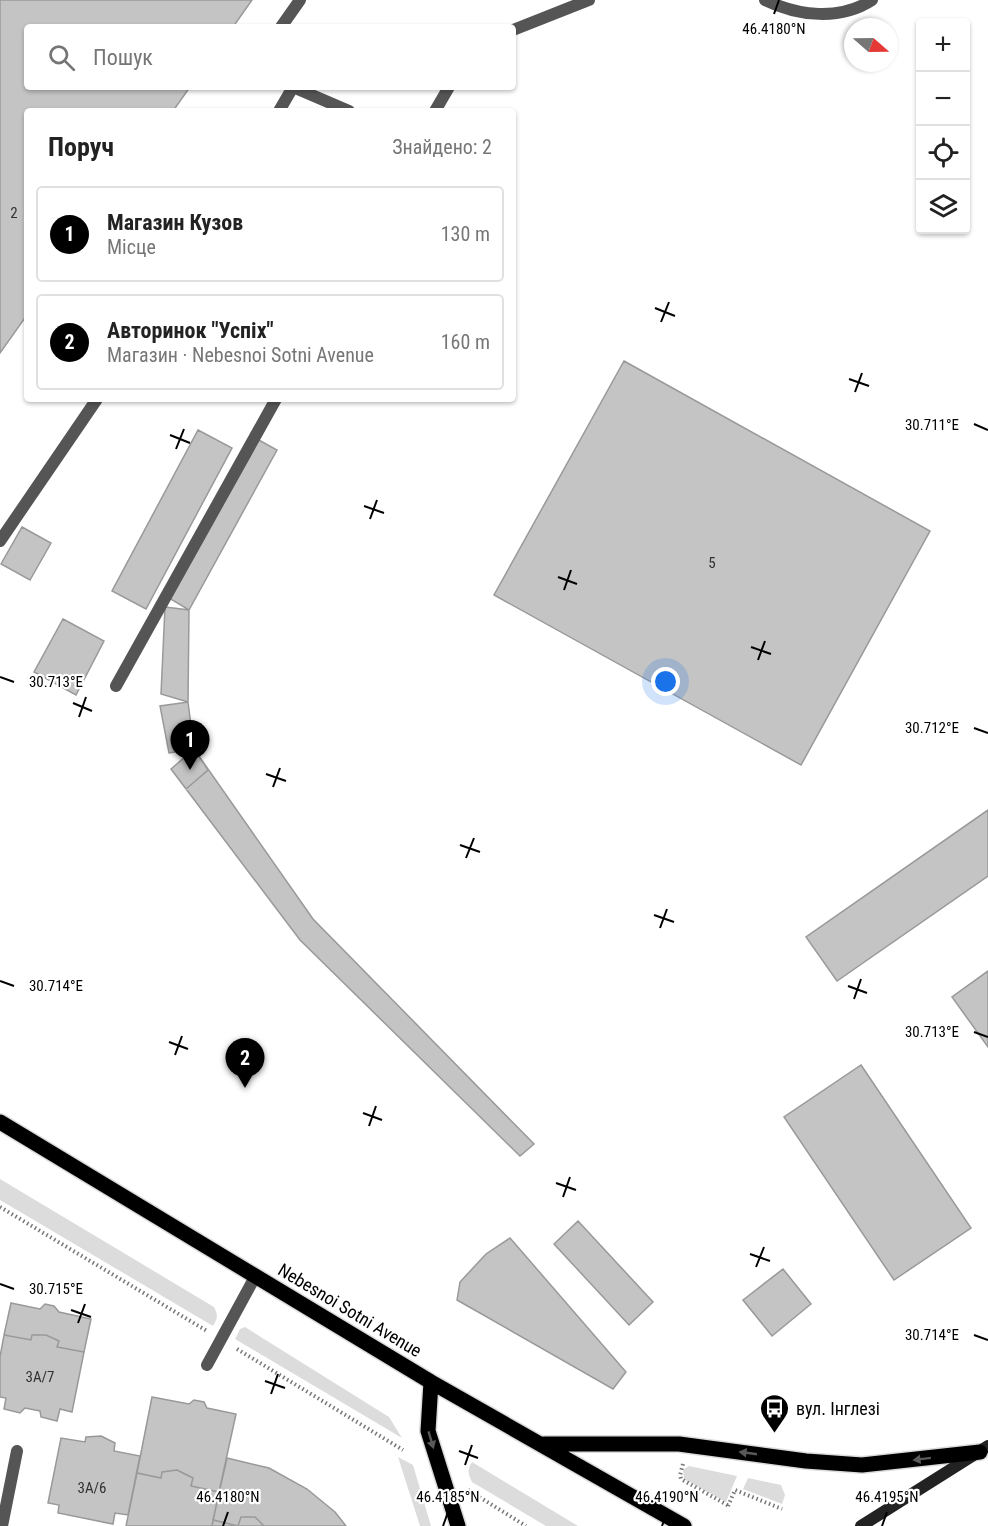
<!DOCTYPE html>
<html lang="uk">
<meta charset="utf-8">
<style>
:root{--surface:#fff;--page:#f2f2f2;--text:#222;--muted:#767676;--line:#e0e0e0;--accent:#000}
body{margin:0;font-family:"Roboto Condensed",sans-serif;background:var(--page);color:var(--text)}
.controls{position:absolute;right:18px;top:18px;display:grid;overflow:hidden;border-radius:6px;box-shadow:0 2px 4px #0004}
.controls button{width:54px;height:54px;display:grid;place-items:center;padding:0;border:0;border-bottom:2px solid var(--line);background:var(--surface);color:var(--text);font:30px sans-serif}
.compass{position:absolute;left:844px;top:18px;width:54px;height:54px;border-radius:50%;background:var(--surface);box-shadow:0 2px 4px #0004;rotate:110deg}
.you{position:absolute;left:666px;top:682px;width:21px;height:21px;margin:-15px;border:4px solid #fff;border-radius:50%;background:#1a73e8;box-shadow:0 0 0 9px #1a73e833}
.badge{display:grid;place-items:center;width:39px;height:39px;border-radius:50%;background:var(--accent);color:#fff;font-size:20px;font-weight:700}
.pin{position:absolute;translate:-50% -50px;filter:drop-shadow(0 2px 3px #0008)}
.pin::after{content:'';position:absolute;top:32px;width:21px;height:18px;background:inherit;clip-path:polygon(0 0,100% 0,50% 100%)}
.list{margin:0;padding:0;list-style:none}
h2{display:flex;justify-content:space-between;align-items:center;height:78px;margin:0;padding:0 24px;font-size:26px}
h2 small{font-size:20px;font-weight:400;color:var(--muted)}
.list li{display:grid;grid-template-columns:39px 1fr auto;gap:18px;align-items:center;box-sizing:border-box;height:96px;margin:0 12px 12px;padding:0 12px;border:2px solid var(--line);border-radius:6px}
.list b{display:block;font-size:22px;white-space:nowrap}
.list p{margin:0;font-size:20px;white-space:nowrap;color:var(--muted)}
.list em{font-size:20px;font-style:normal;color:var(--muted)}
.icon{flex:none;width:33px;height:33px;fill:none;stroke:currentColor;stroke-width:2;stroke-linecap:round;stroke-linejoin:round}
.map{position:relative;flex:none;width:988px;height:1526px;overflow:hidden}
.search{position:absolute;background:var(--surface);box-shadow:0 2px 4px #0004;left:24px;top:24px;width:492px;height:66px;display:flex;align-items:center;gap:15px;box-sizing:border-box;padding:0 21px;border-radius:6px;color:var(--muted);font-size:22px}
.panel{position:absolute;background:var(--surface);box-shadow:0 2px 4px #0004;left:24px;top:108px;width:492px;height:294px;border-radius:6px}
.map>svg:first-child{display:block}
.green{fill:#dcdcdc}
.building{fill:#c4c4c4;stroke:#999;stroke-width:1.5}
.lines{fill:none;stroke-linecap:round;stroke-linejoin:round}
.primary-casing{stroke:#dbdbdb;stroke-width:18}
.path{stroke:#777;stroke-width:4;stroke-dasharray:1.5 3;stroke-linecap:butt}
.service{stroke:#555;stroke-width:12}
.secondary{stroke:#222;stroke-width:12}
.primary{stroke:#000;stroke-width:15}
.oneway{fill:#595959}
.ticks{fill:none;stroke:#000;stroke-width:2}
.labels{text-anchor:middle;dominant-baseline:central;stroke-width:4.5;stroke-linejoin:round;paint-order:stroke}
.number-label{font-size:15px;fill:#313131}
.street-label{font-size:18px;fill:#000;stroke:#fff}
.poi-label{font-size:18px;fill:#000;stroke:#fff;text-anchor:start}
.ticks-label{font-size:15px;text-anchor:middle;fill:#000;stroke:#fff;stroke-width:4.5;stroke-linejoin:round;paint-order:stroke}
</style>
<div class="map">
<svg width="988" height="1526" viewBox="0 0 988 1526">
<rect width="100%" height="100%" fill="#fff"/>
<!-- green -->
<path class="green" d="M0,1179L214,1307C218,1315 218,1318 213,1326L0,1200Z
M245,1327L389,1417L402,1438L235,1339L240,1329Z
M398,1457L413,1465L431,1526H420Z
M472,1462L578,1526H546L472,1482C468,1474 467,1470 472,1462Z
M689,1466L737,1476L726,1502L684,1479L683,1470Z
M748,1478L781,1485L785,1495L782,1504L743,1489Z"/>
<!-- building -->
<path class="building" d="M0,0H252L233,27H27V87H190L173,111H27V315L0,353Z
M624,361L930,531L801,765L494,595Z
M198,430L232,448L146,609L112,591Z
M257,439L277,450L189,610L169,598Z
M22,527L51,543L30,580L1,564Z
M165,607L189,610L188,702L161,694Z
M63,619L104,641L76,695L34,672Z
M188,702L194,749L169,753L160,706Z
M194,749L313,919L534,1144L520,1156L300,940L171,769Z
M194,749L208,770L186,789L171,769Z
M988,810V876L837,981L806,937Z
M988,971V1047L952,997Z
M861,1065L971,1228L894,1280L784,1117Z
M578,1221L653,1302L629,1325L554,1244Z
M510,1238L626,1372L613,1389L457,1300L460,1282L486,1254Z
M783,1269L811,1304L772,1336L743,1300Z
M11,1303L40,1309L45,1304L54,1306L59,1312L91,1319L84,1352L57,1347L59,1341L46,1335H32L31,1340L4,1335Z
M4,1335L31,1340L32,1335H46L59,1341L57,1347L84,1352L72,1412L60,1409L57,1421L41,1417L40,1411L25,1408L20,1413L4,1409L6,1398L0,1397V1357Z
M152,1397L189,1404L194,1400L204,1402L207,1408L236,1414L219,1492L191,1486L193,1478L177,1470L162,1472L161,1478L137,1473Z
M101,1436L115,1443L114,1451L140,1456L128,1515L115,1513L113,1524L58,1513L59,1505L48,1503L61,1438L85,1442L86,1437Z
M227,1458L269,1468L307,1489L335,1512L346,1526H264L255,1517H241L238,1526L213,1520Z
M177,1470L193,1478L191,1486L219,1492L212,1526H126L137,1473L161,1478L162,1472Z
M241,1517H255L264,1526H212L213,1520L238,1526Z"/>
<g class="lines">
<defs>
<path id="primary" d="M0,1122L431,1382L684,1526
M431,1382L428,1431L458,1526
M544,1444H679L806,1461L862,1465L980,1452"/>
</defs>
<!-- primary casing -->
<use href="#primary" class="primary-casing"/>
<!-- path -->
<path class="path" d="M0,1207L207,1331
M237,1349L403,1450
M683,1464L680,1475L681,1479L729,1506
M468,1490L526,1526
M728,1506L735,1490L782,1509"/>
<!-- service -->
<path class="service" d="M765,0C798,16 840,21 872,0
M281,27L300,0
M513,30L589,0
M293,87L349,111
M279,111L293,87
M435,111L449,87
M0,541L97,399
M116,686L276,399
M207,1365L256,1275
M2,1526L17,1451"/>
<!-- secondary -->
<path class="secondary" d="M861,1526L988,1446"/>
<!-- primary -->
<use href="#primary" class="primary"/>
</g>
<!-- one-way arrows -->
<defs><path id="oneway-solid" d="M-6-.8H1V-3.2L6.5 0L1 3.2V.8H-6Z" transform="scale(1.5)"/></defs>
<g class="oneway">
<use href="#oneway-solid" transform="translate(431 1440) rotate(74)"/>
<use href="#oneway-solid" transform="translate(748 1453) rotate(-172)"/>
<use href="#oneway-solid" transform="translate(922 1459) rotate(173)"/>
</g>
<!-- ticks -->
<path class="ticks" d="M774,14L779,0M655,308L675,316M661,322L669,302M849,379L869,386M855,392L862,373M974,424L988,430M170,435L190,443M176,449L184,429M364,506L384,513M370,519L377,500M558,577L577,584M564,590L571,570M751,647L771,654M758,660L765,641M0,677L14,682M73,703L92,711M79,717L86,697M974,728L988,733M266,774L286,781M273,787L280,768M460,845L480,852M466,858L474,838M654,915L674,922M660,928L667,909M0,981L14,986M848,986L867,993M854,999L861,979M974,1032L988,1037M169,1042L188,1049M175,1055L182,1036M363,1113L382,1120M369,1126L376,1106M556,1183L576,1190M563,1197L570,1177M750,1254L770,1261M756,1267L764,1247M0,1284L14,1289M71,1310L91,1317M78,1323L85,1304M974,1335L988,1340M265,1381L285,1388M271,1394L278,1374M459,1451L478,1458M465,1465L472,1445M223,1526L228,1512M443,1526L448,1512M662,1526L667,1512M882,1526L887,1512"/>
<!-- icons -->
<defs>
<symbol id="bus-pin" viewBox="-11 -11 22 30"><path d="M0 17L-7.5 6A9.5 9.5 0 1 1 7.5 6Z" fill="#000" stroke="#fff"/><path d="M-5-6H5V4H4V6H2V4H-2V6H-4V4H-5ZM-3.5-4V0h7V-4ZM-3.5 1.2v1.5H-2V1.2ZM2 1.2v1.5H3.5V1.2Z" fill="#fff"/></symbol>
</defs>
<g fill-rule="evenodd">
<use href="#bus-pin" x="758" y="1392" width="33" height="45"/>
</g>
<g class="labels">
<!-- number labels -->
<g class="number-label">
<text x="14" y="213">2</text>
<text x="712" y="563">5</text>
<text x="40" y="1377">3А/7</text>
<text x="92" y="1488">3А/6</text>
</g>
<!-- street labels -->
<g class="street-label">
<text transform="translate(350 1310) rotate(31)">Nebesnoi Sotni Avenue</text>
</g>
<!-- poi labels -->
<g class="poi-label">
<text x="796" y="1408">вул. Інглезі</text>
</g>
</g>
<g class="ticks-label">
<text x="774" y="34">46.4180°N</text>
<text x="932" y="430">30.711°E</text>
<text x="56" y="687">30.713°E</text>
<text x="932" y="733">30.712°E</text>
<text x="56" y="991">30.714°E</text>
<text x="932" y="1037">30.713°E</text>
<text x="56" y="1294">30.715°E</text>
<text x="932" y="1340">30.714°E</text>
<text x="228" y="1502">46.4180°N</text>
<text x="448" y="1502">46.4185°N</text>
<text x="667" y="1502">46.4190°N</text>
<text x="887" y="1502">46.4195°N</text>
</g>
</svg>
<div class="controls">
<button>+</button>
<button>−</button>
<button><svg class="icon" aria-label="locate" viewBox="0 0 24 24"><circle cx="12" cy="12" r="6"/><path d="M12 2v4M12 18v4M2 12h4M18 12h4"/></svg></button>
<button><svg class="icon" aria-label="layers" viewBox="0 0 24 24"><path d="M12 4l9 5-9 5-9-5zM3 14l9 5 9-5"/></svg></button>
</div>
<svg class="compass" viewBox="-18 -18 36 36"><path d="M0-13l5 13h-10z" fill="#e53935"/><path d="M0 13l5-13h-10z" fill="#767676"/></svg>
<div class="you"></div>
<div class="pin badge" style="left:190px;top:770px">1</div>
<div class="pin badge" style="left:245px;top:1088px">2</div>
<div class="search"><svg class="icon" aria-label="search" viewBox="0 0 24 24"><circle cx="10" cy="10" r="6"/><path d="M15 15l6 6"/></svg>Пошук</div>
<section class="panel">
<h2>Поруч<small>Знайдено: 2</small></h2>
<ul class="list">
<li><span class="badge">1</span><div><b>Магазин Кузов</b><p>Місце</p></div><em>130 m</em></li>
<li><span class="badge">2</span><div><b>Авторинок &quot;Успіх&quot;</b><p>Магазин · Nebesnoi Sotni Avenue</p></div><em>160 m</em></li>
</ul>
</section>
</div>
